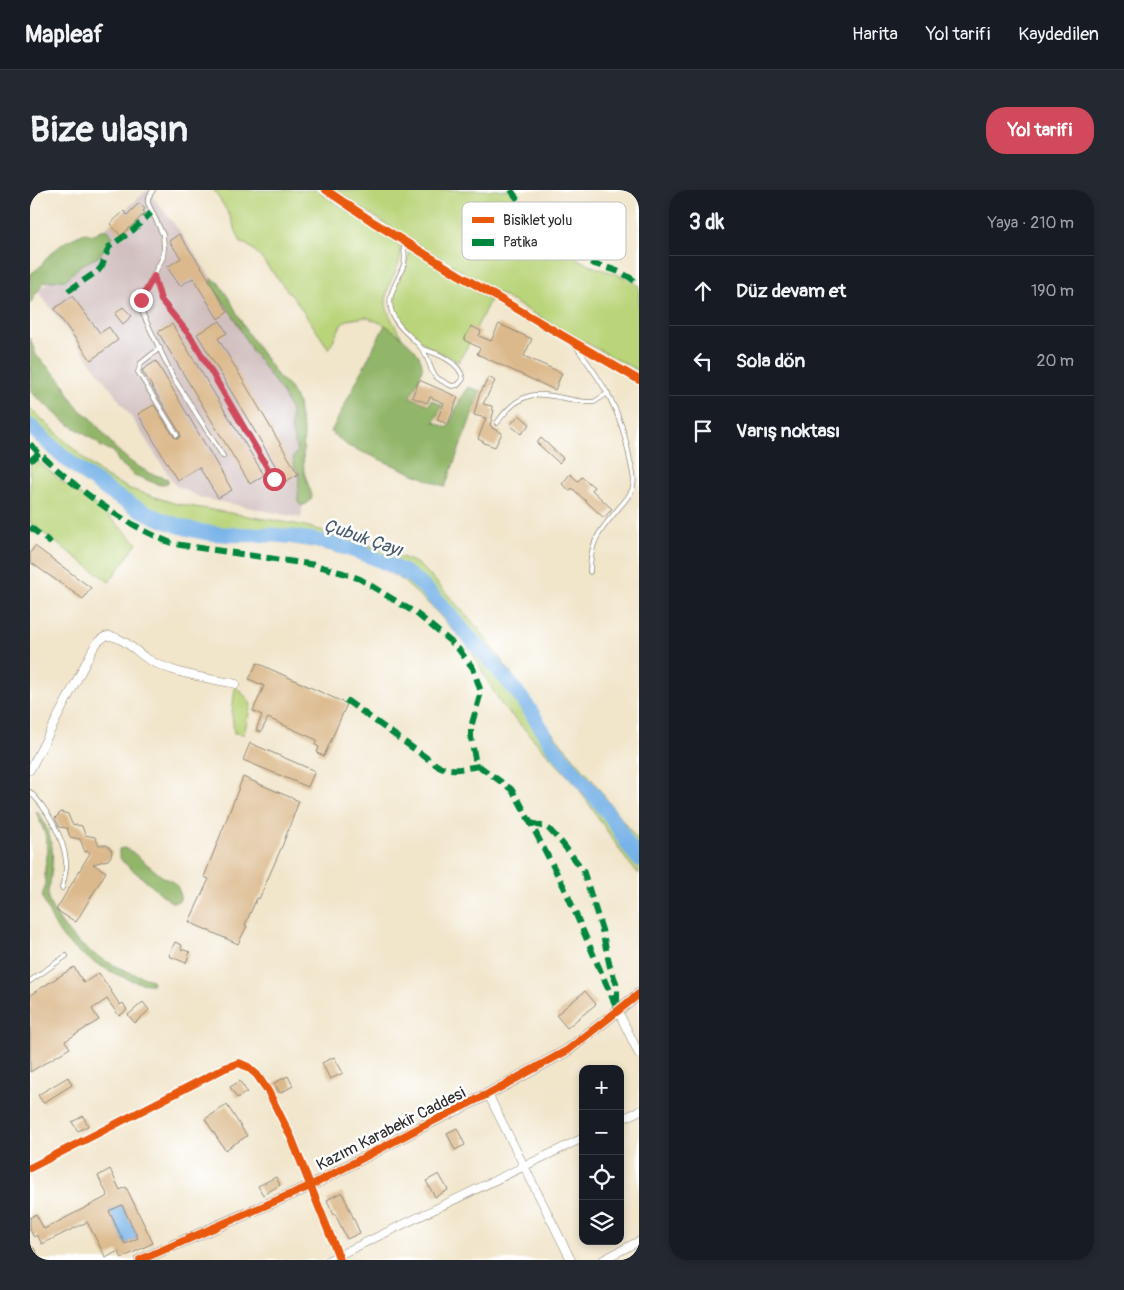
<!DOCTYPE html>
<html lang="tr">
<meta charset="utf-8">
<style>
:root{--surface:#171b24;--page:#242831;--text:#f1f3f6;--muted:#9ea1a6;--line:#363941;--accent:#d1495b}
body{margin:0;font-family:Pangolin,sans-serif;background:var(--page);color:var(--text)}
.controls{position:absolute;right:15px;bottom:15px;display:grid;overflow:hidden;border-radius:10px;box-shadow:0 2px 8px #0003}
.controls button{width:45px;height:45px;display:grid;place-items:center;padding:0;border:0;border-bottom:1px solid var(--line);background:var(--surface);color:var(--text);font:25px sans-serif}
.stop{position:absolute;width:15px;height:15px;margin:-11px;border:4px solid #d1495b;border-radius:50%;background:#fff}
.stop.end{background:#d1495b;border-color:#fff;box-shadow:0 1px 5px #0008}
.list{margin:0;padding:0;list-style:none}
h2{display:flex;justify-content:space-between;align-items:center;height:65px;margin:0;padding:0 20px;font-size:21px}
h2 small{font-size:16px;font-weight:400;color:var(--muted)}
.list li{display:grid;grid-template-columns:32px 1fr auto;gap:15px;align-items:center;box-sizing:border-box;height:70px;padding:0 20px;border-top:1px solid var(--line)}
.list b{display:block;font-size:19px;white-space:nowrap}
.list em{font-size:16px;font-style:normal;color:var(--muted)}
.icon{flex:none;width:28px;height:28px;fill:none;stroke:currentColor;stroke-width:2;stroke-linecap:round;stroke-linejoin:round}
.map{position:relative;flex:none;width:609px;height:1070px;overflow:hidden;border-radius:20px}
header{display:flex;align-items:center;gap:30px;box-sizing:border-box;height:70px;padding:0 25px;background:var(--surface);border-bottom:1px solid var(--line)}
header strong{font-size:24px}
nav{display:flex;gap:28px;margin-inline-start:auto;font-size:18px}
.intro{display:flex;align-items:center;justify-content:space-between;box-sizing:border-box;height:120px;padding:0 30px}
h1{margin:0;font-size:35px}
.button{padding:12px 22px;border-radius:20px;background:var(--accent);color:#fff;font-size:18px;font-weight:700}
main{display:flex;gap:30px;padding:0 30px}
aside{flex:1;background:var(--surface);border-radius:20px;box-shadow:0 2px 8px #0003}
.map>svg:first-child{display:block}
.industrial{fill:#d1bfbf}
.green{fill:#b9d479;stroke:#728052}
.forest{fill:#92b669;stroke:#5e704a}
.water{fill:#77b2e8;stroke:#516e8a}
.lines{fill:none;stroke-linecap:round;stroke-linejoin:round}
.river{stroke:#77b2e8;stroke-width:15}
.building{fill:#dbb98c;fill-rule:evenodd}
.service-casing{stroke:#8e887a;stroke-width:5.5}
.minor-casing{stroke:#8e887a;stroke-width:9}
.tertiary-casing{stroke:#8e887a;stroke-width:12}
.secondary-casing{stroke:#8e887a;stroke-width:13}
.service{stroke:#fff;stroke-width:4}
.minor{stroke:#fff;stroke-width:8}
.tertiary{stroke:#fff;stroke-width:10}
.secondary{stroke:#f9e7c3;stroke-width:11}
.quiet{stroke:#00873e;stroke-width:6;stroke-dasharray:12 6;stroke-linecap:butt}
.cycleway-casing{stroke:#fff;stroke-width:11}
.cycleway{stroke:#e8590c;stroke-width:8}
.route{stroke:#d1495b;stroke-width:6}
.labels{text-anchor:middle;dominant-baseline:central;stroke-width:5;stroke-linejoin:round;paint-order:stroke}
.street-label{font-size:16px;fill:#2b2b2b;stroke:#fff}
.water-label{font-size:18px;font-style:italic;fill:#465a6d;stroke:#fff}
.key{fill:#fff;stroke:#bfbfbf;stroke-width:1}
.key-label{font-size:14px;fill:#2b2b2b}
</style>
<header>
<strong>Mapleaf</strong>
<nav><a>Harita</a><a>Yol tarifi</a><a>Kaydedilen</a></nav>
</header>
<div class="intro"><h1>Bize ulaşın</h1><a class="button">Yol tarifi</a></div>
<main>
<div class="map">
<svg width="609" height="1070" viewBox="0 0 609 1070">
<rect width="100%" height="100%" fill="#fff"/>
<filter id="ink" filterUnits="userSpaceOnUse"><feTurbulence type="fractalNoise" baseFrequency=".02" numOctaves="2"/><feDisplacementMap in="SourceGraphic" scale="10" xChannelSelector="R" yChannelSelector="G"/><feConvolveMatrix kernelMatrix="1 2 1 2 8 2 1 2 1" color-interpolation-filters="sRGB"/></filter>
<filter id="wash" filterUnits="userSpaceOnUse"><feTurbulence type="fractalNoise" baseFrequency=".0096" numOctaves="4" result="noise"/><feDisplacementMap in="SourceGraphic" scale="20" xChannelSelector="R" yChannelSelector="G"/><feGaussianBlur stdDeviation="1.12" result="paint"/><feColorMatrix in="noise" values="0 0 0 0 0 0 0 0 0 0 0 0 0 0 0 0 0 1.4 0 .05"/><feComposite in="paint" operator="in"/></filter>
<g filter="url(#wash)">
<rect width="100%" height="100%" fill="#f1e5ca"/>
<!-- industrial -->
<path class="industrial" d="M117,0L149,40L190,101L231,168L266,208L274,307L271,328L171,308L145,295L100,225L8,101Z"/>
<!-- green -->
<path class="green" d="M184,0H286L369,54C376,75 356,89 356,110C355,123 367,138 373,149L355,135L336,127L317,130L311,135L299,159L266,111L225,61L217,55L211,53L200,26Z
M304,0H479C490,18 534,62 553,72C572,82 591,82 609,96V181C530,140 453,95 378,48C353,33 329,15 304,0Z
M380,59L460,110L436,159L428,172C402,157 352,138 365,99C371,84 377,77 380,59Z
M0,218L62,276L74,286L100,299L147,314L271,335L309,345L357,361L386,373L398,383L447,437L483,486L516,535L560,587L609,652V684L598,672L547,596L471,514L438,456L402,417L372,390L342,372L294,359L253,352L167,346L150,342L133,336L75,303L42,279L0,243Z
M6,270L39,297L72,320L107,353L79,392L0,333V275Z
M205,496L218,509L221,515L214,544L204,543L202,524Z"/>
<!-- forest -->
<path class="forest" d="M71,40H78L83,47L68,67L51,75L39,87L35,90L18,91L13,93L0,114V84L9,78L19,65L35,52L48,46L55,43L63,45Z
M181,89H183L188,92L200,110L217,142L247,185L260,198L268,212L269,224L274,242L273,264L274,282L282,306C281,311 276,316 270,315L268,311L269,283L264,275L263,268L267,261L261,238V222L254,205L221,159L202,124L183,97Z
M355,135C367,143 394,162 392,178C391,187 384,198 380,207L399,215L401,210L412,215L404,232L418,238L432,205L438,197L451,201L415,297L318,256L301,242Z
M0,148L6,165L32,191L41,208L51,221L61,228L85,258L101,272L119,283L138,289V293L130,295L104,285L89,272L83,261L71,257L67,252L34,231L1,202Z
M6,621C11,625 13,631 16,637C25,657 23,671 20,693C19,697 17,703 18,708C19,713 23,720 26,725C47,761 84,778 122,790L123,794C99,796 50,766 34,749C25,738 18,721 12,707L15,695V678L18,660L15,644Z
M94,658L101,661L134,688C145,691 151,698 150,710L147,712H141L92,671L89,665V659Z"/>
<!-- water -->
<path class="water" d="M92,1015L108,1048L95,1054L79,1021Z"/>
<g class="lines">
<!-- river -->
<path class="river" d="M0,236C48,282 106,329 173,342C197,346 220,344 244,345C289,348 336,361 376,383C394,393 420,425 434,441C456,466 479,490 498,517C506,529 513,542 521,554C527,562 535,570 541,578C555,594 568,610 581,627C591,641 597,656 609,669"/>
</g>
<g id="blocks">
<!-- building -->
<path class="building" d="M109,13L115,19L113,21L115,23L91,46L80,34L94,21L97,25Z
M149,44L174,81L198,122L188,129L163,88L150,96L137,77L151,68L139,51Z
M42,106L70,143L79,137L88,150L61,170L24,119Z
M93,117L102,126L93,134L85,124Z
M190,131L197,143L188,148L268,284L255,292L167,144Z
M142,134L234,285L220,294L128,142Z
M469,134L502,149L494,166L532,183L525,200L447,164L450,158L434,150L441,136L451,141L449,146L461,151Z
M126,171L202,300L188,308L169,277L147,290L108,224L124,215L144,247L148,249L150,246V243L112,180Z
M459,187L465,191L453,214L462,216V219L464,220L460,235L462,237V238L472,243L465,257L454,253V252L448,249L456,228L444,225L449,205Z
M389,190L428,207L418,234L407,230L414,213L400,207L397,213L382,207Z
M489,225L500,234L491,244L480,235Z
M511,248L533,268L529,273L507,253Z
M540,284L548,291L552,287L564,297L562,300L582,319L574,328L542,298L540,301L532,294Z
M5,356L61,398L53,409L0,372V363Z
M227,473L317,514L294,566L287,563L289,557L285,555L287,550L238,528L231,542L226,540L232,525L223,521L234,496L219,489Z
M220,553L285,581L278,597L213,570Z
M213,587L269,611L253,654L229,709L227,708L215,735L217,736L208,754L159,732L179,689L174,687Z
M31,622L38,624L42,634L52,636L55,645L65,647L69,655H77L82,661L81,666L78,670L63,674L76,682L46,732L26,720L60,663L58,661L55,662L50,649L40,647L37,638L29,637L25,628Z
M145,752L152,755L151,759L160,762L156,773L139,766Z
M44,777L54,793L69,783L90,815L93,813L97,820L89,826L77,809L62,819L69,830L35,851L40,858L0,882V805Z
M555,801L566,814L537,838L526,825Z
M113,812L119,820L105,833L98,825Z
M304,867L313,883L300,889L292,873Z
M258,886L263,896L250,903L244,893Z
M38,887L42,895L13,913L8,905Z
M210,891L217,902L207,908L200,897Z
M197,915L217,946L195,960L175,929Z
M53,926L58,936L48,941L42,932Z
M427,938L435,955L425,960L417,943Z
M80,979L90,1000L96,997L123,1053L92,1068L88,1061L76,1068L57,1032L12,1054L7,1045L4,1047L0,1040V1028L6,1024L14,1039L78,1006L68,986ZM92,1015L108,1048L95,1054L79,1021Z
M409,984L418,1000L405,1007L396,991Z
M246,987L250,995L233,1005L228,996Z
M312,1002L330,1043L317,1049L305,1024L304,1025L297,1010Z"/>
</g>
</g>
<g filter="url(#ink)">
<use href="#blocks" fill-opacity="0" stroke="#8e887a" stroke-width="1"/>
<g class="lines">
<defs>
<path id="service" d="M123,0L118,8V13L133,45L134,57L133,67L111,110L110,118L143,187L193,266
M373,51C374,59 376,66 374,74C367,96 352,107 366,131C373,142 385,149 392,159C406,179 394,184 422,196L428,195L433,189C430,172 407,163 392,159
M124,87L131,110L161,147L244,289
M545,155C575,196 591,219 600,270C602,280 606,291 602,300C599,307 593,313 588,319C569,342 560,351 560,382
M130,158L111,173L108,182L147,245
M467,233C496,191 515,207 557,212H564L578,203
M0,602C16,617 34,648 36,671C37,680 34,689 32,698
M0,791L36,766"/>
<path id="minor" d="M296,0L343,32L429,85L609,190
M0,580L64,457C68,452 72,446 79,446C92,447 106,461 116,468C142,484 177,488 206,494
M588,821L609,864
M458,904L541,1070
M590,930L609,921
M0,978L195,878L209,873L218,877L227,885L238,901L261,947L310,1070
M299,1070L553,948
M573,1070L609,1051"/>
<path id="tertiary" d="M110,1070L280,996L391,937L458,904L538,860L609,804"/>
<path id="secondary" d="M0,1063L4,1070"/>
</defs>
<!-- service casing -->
<use href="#service" class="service-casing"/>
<!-- minor casing -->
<use href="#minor" class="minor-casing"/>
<!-- tertiary casing -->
<use href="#tertiary" class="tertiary-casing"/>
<!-- secondary casing -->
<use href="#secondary" class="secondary-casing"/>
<!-- service -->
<use href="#service" class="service"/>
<!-- minor -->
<use href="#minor" class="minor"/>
<!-- tertiary -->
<use href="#tertiary" class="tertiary"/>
<!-- secondary -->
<use href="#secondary" class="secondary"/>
<!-- quiet -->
<path class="quiet" d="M481,0C493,19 540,63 560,72C566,75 572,76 578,78C589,81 600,87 609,94
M38,101L68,81L72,76L79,57L103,40L121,23
M0,254C41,295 90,333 144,354L285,375L313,383L330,389L387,424L426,456L443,478L451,502L441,537V547L445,569L449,576L481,599L489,611L534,697L588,821
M0,271L9,263
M0,337L21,353
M316,510L408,576C422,582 435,578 449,576
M501,633L518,638L532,653L553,680L572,740L580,777L587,795V815"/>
<defs>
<path id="cycleway" d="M296,0L343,32L429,85L609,190
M0,978L195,878L209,873L218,877L227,885L238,901L261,947L310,1070
M110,1070L280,996L391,937L458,904L538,860L609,804"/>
</defs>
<!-- cycleway casing -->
<use href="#cycleway" class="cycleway-casing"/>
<!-- cycleway -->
<use href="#cycleway" class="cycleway"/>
</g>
</g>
<g class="lines" filter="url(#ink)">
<!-- route -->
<path class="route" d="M111,110L124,86L131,110L161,147L244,289"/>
</g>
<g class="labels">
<!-- street labels -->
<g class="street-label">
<text transform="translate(361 939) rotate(-27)">Kazım Karabekir Caddesi</text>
</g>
<!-- water labels -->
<g class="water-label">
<text transform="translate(333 348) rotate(19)">Çubuk Çayı</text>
</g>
</g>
<!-- legend -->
<rect x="432" y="12" width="164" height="58" rx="8" class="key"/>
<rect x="442" y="27" width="22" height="6" fill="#e8590c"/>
<rect x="442" y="49" width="22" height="7" fill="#00873e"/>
<g class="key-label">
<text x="473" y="35">Bisiklet yolu</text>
<text x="473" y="57">Patika</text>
</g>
</svg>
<div class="controls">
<button>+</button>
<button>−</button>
<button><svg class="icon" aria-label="locate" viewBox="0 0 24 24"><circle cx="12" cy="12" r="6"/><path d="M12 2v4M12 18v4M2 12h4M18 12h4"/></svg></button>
<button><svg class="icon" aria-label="layers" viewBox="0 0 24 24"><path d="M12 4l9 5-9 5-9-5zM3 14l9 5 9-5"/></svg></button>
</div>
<div class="stop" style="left:244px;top:289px"></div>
<div class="stop end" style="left:111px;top:110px"></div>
</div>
<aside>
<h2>3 dk<small>Yaya · 210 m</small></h2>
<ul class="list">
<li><svg class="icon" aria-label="ahead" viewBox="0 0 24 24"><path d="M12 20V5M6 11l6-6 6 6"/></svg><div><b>Düz devam et</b></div><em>190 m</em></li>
<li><svg class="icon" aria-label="left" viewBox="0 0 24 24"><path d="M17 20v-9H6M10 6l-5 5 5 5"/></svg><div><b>Sola dön</b></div><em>20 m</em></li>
<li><svg class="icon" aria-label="arrive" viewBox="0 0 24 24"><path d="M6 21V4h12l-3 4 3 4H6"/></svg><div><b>Varış noktası</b></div></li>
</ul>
</aside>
</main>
